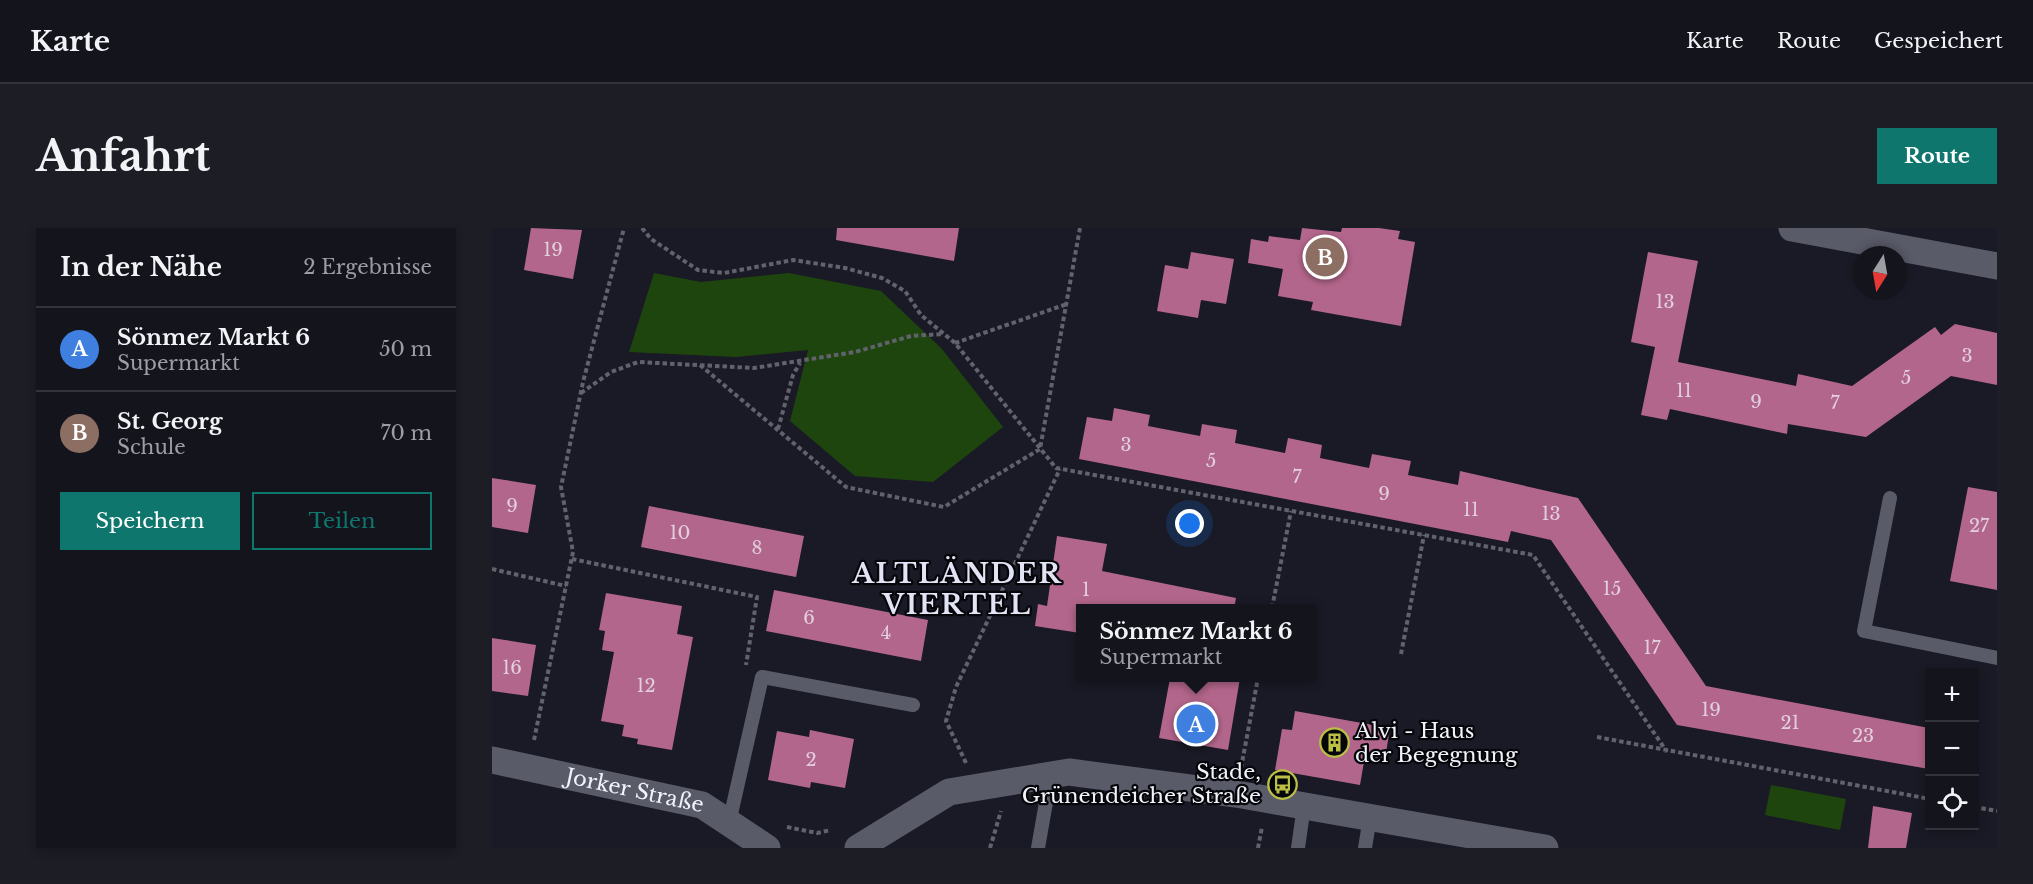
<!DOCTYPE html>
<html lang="de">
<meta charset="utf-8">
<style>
:root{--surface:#13141c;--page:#1c1d25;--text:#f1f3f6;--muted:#9d9ea3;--line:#32333b;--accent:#0f766e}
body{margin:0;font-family:"Libre Baskerville",serif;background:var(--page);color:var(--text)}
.controls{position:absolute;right:18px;bottom:18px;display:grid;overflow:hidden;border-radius:0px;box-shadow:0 3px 9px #0003}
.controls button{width:54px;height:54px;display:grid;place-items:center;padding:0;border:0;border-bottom:2px solid var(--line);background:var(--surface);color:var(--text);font:30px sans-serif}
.compass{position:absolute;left:1361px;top:18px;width:54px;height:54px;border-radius:50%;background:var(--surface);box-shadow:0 3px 9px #0003;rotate:191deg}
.you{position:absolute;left:698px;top:296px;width:21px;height:21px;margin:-15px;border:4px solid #fff;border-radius:50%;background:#1a73e8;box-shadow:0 0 0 9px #1a73e833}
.badge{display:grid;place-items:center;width:39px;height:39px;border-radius:50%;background:var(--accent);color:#fff;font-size:20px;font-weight:700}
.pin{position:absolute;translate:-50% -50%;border:3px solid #fff;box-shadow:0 2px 6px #0006}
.popup{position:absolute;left:584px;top:376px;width:240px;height:78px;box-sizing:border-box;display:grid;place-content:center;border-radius:0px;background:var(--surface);filter:drop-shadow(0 2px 4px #0005);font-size:20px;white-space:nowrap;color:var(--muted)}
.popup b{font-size:22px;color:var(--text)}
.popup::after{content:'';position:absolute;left:50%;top:100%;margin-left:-12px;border:12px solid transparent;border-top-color:var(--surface)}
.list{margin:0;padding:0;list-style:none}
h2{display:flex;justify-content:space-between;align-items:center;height:78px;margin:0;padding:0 24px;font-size:26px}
h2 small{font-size:20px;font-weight:400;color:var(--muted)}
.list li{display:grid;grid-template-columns:39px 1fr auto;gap:18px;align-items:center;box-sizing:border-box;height:84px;padding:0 24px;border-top:2px solid var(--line)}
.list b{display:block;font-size:22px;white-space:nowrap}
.list p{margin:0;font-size:20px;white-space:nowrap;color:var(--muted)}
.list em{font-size:20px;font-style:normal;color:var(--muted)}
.actions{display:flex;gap:12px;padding:18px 24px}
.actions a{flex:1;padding:14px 0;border:2px solid var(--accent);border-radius:0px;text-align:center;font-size:21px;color:var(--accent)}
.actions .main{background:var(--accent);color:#fff}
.icon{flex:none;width:33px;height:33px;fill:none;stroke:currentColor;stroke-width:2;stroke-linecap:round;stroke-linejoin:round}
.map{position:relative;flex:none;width:1505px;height:620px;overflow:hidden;border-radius:0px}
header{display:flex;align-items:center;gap:36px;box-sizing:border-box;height:84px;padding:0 30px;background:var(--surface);border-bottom:2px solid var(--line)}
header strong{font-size:28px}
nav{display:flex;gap:33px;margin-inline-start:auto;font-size:21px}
.intro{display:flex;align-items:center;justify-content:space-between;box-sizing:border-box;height:144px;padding:0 36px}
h1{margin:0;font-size:42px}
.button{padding:15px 27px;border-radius:0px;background:var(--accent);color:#fff;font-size:21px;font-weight:700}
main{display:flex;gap:36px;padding:0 36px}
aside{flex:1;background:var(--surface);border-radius:0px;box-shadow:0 3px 9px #0003}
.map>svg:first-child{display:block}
.green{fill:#1f450f}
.building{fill:#b3668b}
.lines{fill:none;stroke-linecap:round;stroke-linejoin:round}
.path{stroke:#61626c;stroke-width:4;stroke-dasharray:4.5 3;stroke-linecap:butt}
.lane{stroke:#5a5b69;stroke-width:14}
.street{stroke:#5a5b69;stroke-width:27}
.labels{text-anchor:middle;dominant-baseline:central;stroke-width:4.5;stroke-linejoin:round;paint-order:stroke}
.number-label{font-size:18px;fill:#e2cfde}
.poi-label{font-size:21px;fill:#f1f2fa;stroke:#05060a;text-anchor:start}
.street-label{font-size:21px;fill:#f1f2fa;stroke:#05060a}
.district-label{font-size:27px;font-weight:bold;letter-spacing:1.5px;fill:#e2e3f4;stroke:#05060a}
</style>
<header>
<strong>Karte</strong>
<nav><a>Karte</a><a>Route</a><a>Gespeichert</a></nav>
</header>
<div class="intro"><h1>Anfahrt</h1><a class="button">Route</a></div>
<main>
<aside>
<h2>In der Nähe<small>2 Ergebnisse</small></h2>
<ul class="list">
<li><span class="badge" style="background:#3f7fe0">A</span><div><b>Sönmez Markt 6</b><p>Supermarkt</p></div><em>50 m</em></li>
<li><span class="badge" style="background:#8d6e63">B</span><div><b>St. Georg</b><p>Schule</p></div><em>70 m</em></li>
</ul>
<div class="actions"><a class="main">Speichern</a><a>Teilen</a></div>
</aside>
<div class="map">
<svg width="1505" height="620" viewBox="0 0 1505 620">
<rect width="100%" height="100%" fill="#191a25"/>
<!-- green -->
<path class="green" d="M162,45L209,54L297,45L389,63L450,121L511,199L441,254L363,248L298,193L316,122L244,129L137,124Z
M1279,557L1354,571L1348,602L1273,587Z"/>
<!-- building -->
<path class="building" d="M39,0L90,2L81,51L32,42Z
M345,0H467L462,33L344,12Z
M810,0L849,4L850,0H887L908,3L906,11L923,14L909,98L819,82L821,74L786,68L791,41L756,35L759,11L776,14L777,8L808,12Z
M699,24L742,31L734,76L709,72L706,90L665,83L673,37L696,41Z
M1156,24L1206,33L1186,134L1304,158L1306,146L1360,158L1443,99L1449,107L1463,96L1505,105V157L1459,148L1374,209L1296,196L1295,206L1178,181L1175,192L1149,187L1163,119L1139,114Z
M622,180L658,187L656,198L708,208L710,196L745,202L743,215L793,225L796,210L830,217L828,230L877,240L880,226L919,233L916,247L966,257L968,243L1086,270L1214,458L1437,500V541L1185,497L1059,312L1019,303L1016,314L587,231L595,189L620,193Z
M0,250L44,257L36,305L0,299Z
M1476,259L1505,264V362L1458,353Z
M157,278L312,308L304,349L149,319Z
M565,308L615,316L610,343L744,370L742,381H588V405L543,398L546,376L555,378Z
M282,362L436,392L429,433L274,403Z
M114,365L190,378L185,406L201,409L180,522L145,516L146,511L130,508L132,497L109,493L122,424L110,422L113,403L107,402Z
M0,410L44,417L36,468L0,463Z
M678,450H748L736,522L667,510Z
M803,483L898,500L893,531L873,528L868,557L783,542L790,501L800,502Z
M318,502L362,511L353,560L319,554L318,560L276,552L285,503L317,509Z
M1381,578L1420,585L1414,620H1376Z"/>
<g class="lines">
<!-- path -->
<path class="path" d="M150,0L159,11L206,42L232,45L301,32L353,40L390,50L413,63L429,87L463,115L564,240L1041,327L1175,524
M463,115L575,76
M208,137L354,259L452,279L548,221L588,0
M89,165L119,144L146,134L262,140L363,124L419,108L451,106
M286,201L301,147L308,135
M80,331L265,369L254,437
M0,341L74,358
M780,380L799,283
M909,426L932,307
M1105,509L1438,571
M42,512L81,324L69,259L91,154L132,0
M474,535L454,493L464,459L568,241
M749,540L766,450
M1482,579L1505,583
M295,599L325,605L339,602
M498,620L509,583
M766,620L770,599"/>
<!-- lane -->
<path class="lane" d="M1398,270L1372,403L1505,430
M237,595L270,449L421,477
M546,620L559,546
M806,620L812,578
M873,620L878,589"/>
<!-- street -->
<g class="street">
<path d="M1300,0L1505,38"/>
<path id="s1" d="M0,532L210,577L275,620"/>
<path d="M366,620L457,564L577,544L744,566L1053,620"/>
</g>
</g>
<!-- icons -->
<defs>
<symbol id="building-ring" viewBox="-11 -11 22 22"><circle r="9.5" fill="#05060a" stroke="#bbc044" stroke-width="1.5"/><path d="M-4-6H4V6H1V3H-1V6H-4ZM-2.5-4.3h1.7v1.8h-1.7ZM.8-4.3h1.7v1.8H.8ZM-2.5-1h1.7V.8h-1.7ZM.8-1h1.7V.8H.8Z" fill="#bbc044"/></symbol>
<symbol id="bus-ring" viewBox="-11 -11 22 22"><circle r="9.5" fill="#05060a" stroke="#bbc044" stroke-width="1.5"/><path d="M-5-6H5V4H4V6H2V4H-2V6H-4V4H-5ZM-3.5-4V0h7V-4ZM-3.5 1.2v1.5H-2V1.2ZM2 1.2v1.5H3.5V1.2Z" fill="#bbc044"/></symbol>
</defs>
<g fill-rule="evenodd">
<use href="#building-ring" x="826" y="498" width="33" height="33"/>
<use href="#bus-ring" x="774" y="540" width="33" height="33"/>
</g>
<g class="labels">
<!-- number labels -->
<g class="number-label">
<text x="61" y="22">19</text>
<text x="1173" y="74">13</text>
<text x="1475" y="128">3</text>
<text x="1414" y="150">5</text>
<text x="1192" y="163">11</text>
<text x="1264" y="174">9</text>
<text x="1343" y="175">7</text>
<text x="634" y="217">3</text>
<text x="719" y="233">5</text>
<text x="805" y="249">7</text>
<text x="892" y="266">9</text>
<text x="20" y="278">9</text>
<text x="979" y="282">11</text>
<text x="1059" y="286">13</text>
<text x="1487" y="298">27</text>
<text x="188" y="305">10</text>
<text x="265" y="320">8</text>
<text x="1120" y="361">15</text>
<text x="594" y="362">1</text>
<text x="317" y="390">6</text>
<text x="394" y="405">4</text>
<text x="1160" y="420">17</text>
<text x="20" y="440">16</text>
<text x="154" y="458">12</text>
<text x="1219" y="482">19</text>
<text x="1298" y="495">21</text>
<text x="1371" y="508">23</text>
<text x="319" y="532">2</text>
</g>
<!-- poi labels -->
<g class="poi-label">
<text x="863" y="503">Alvi - Haus<tspan x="863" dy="24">der Begegnung</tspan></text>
<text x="769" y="544" text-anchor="end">Stade,<tspan x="769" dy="24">Grünendeicher Straße</tspan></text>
</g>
<!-- street labels -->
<g class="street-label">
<text stroke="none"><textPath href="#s1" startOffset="146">Jorker Straße</textPath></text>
</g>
<!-- district labels -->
<g class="district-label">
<text x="465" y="345">ALTLÄNDER<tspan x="465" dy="31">VIERTEL</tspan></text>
</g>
</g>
</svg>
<div class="controls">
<button>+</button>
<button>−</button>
<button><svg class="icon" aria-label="locate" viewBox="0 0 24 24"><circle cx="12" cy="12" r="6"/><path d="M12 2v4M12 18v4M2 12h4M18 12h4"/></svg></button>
</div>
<svg class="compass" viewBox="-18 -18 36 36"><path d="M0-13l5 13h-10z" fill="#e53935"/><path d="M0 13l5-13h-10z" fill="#9d9ea3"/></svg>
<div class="you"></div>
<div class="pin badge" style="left:704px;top:496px;background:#3f7fe0">A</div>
<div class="popup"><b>Sönmez Markt 6</b>Supermarkt</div>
<div class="pin badge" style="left:833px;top:29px;background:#8d6e63">B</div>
</div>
</main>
